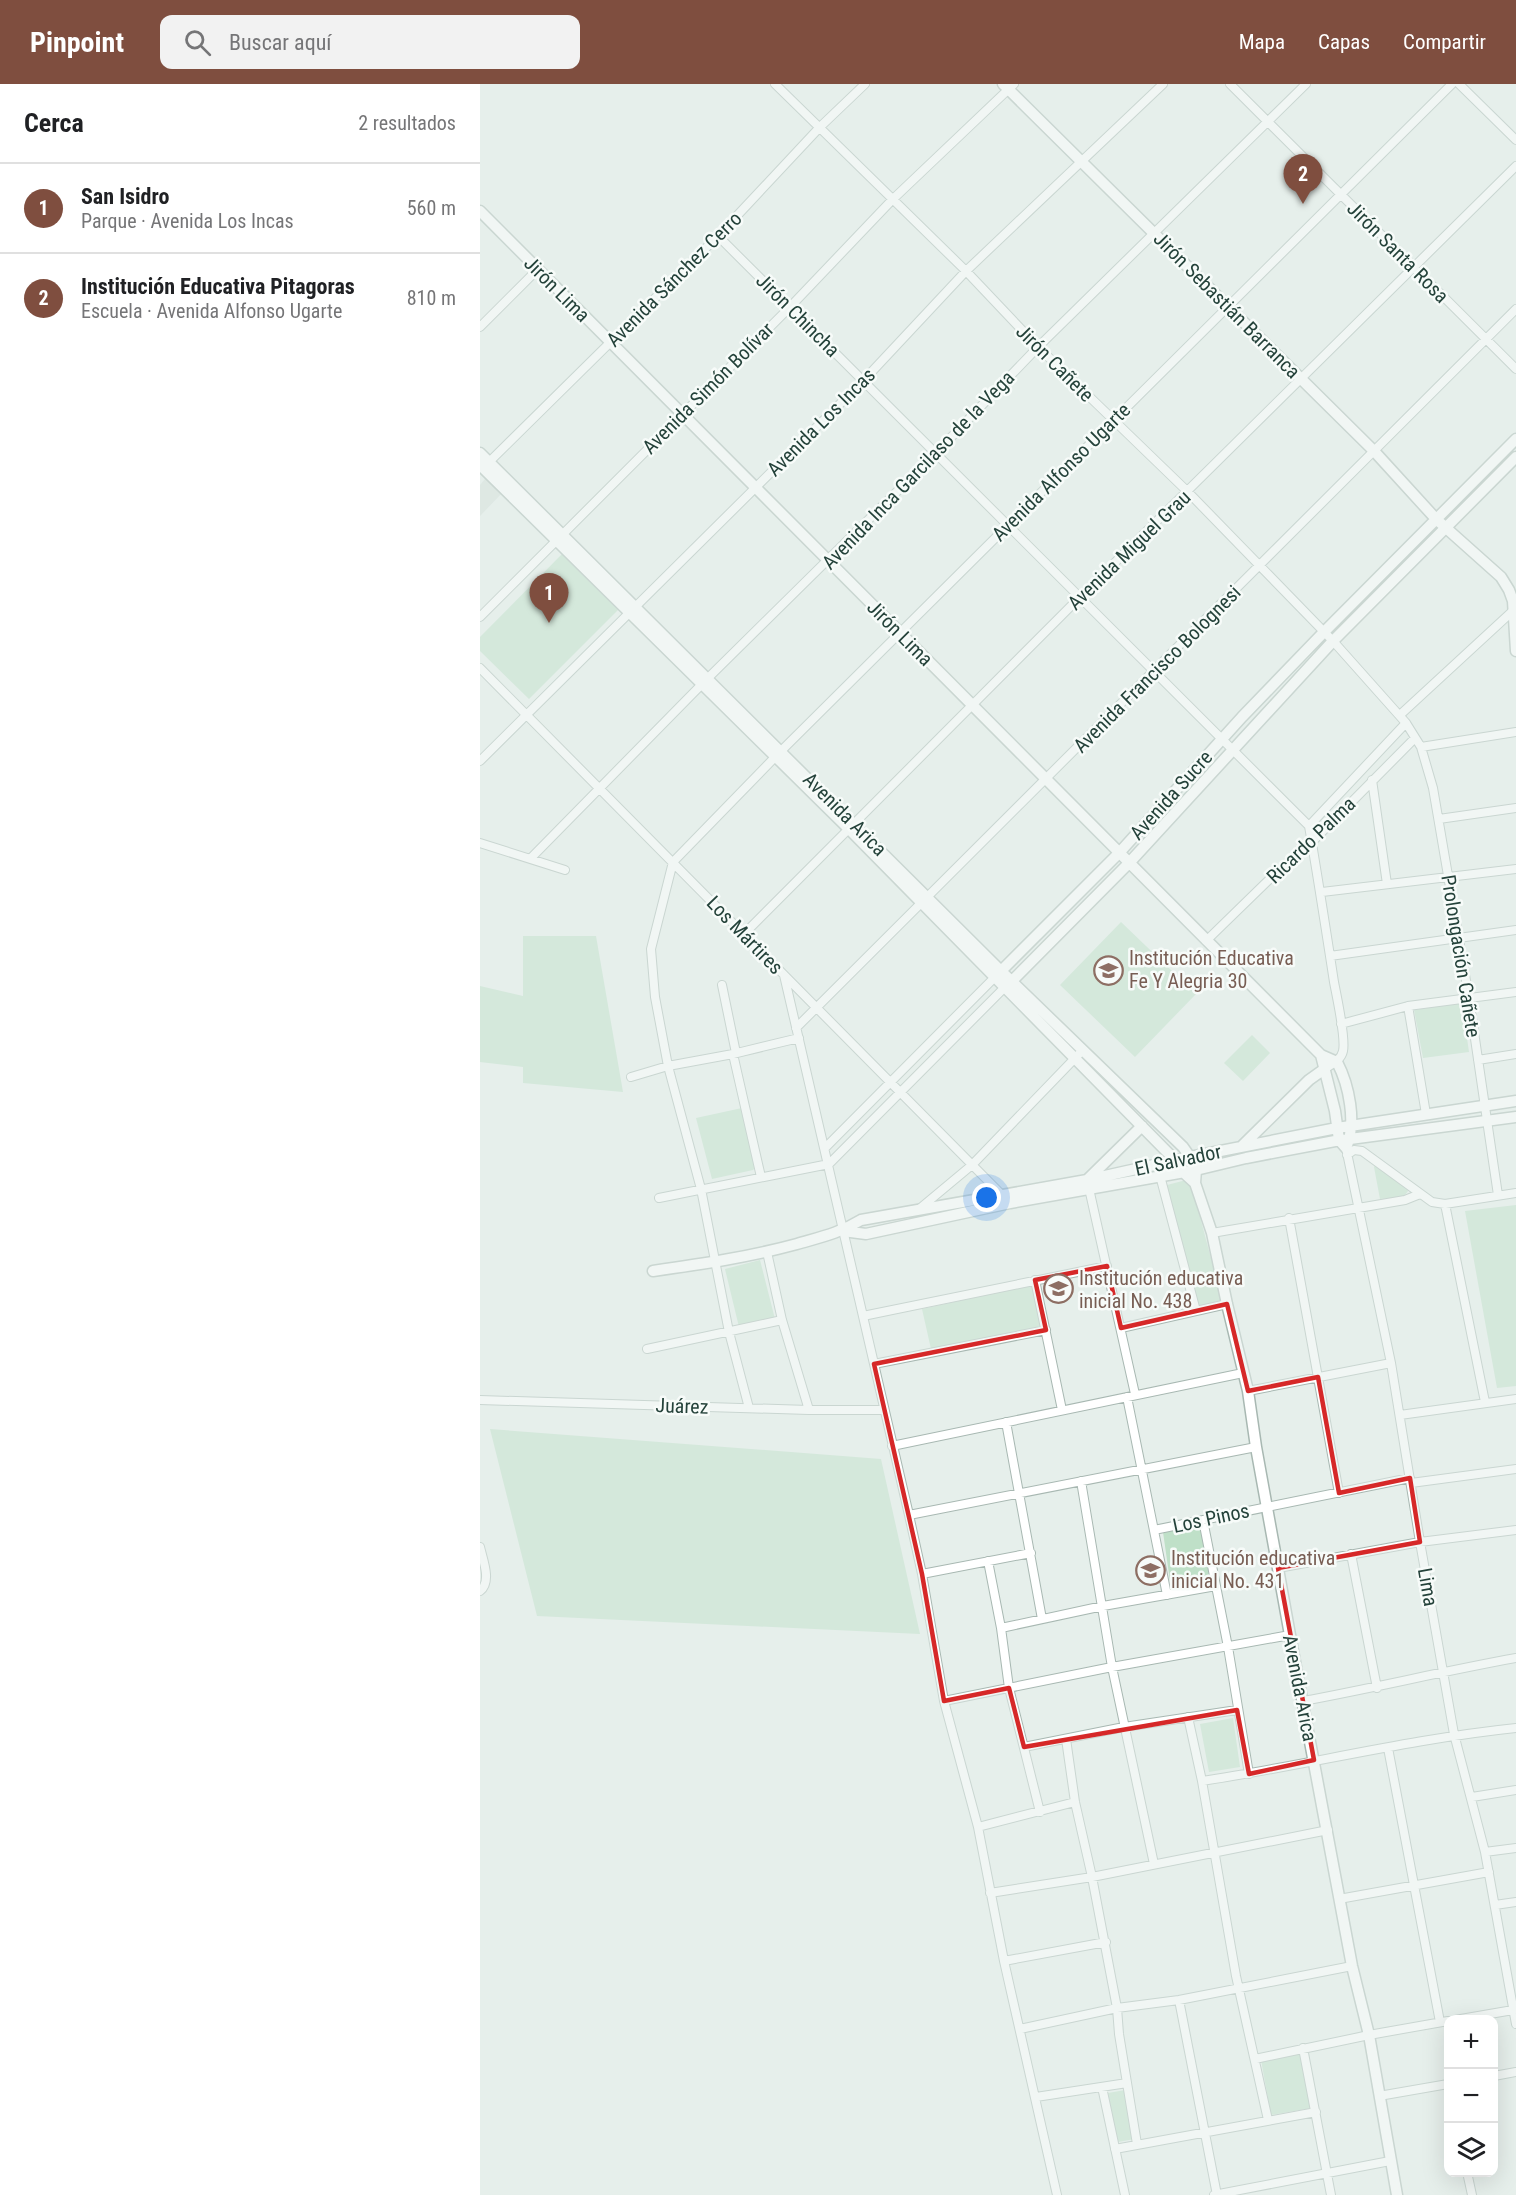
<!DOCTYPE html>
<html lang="es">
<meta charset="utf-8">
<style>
:root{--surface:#fff;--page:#f2f2f2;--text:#202124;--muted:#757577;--line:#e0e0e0;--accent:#7f4e3f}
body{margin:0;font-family:"Roboto Condensed",sans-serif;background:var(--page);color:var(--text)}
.controls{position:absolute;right:18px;bottom:18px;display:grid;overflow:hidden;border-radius:12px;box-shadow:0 6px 24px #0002}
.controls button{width:54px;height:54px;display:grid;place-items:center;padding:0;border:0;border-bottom:2px solid var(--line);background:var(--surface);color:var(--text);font:30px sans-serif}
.you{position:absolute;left:507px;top:1114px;width:21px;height:21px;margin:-15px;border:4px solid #fff;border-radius:50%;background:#1a73e8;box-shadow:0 0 0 9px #1a73e833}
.badge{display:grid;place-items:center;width:39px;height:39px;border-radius:50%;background:var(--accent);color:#fff;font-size:20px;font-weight:700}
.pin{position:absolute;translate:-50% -50px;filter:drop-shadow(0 2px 3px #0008)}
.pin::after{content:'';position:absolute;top:32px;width:21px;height:18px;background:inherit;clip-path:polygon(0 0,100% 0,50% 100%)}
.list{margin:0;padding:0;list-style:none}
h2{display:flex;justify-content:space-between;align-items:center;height:78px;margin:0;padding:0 24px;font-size:26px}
h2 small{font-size:20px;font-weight:400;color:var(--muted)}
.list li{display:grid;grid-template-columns:39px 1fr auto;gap:18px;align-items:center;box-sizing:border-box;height:90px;padding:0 24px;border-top:2px solid var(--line)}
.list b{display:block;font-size:22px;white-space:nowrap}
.list p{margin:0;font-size:20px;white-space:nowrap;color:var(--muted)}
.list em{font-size:20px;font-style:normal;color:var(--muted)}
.icon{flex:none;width:33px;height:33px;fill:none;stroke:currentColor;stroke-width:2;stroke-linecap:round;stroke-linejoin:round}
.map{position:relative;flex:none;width:1036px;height:2111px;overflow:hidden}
header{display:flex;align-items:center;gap:36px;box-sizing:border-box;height:84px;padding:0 30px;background:var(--accent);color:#fff}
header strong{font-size:28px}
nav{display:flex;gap:33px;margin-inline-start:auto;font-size:21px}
.search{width:420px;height:54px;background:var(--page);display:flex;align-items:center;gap:15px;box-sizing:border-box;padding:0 21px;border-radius:12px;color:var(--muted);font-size:22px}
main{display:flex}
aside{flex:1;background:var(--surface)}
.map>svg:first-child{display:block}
.built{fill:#d4dfda}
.green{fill:#bfe0c8}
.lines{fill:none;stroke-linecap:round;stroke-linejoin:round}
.minor-casing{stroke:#a8b8b2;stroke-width:10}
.tertiary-casing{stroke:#a8b8b2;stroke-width:13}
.minor{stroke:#fff;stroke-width:8}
.tertiary{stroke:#fff;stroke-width:10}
.marked{fill:none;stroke:#d62828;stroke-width:4.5;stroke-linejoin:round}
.labels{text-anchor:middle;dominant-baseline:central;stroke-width:5;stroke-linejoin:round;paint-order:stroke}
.street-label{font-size:20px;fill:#24423a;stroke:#f7fbf9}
.education-label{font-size:20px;fill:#785e54;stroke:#f7fbf9;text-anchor:start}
</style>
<header>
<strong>Pinpoint</strong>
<div class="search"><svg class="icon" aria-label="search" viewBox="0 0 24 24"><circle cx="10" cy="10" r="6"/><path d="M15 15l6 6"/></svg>Buscar aquí</div>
<nav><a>Mapa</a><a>Capas</a><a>Compartir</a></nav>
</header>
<main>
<aside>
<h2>Cerca<small>2 resultados</small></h2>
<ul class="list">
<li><span class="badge">1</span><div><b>San Isidro</b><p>Parque · Avenida Los Incas</p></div><em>560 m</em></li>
<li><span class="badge">2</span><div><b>Institución Educativa Pitagoras</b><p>Escuela · Avenida Alfonso Ugarte</p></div><em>810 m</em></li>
</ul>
</aside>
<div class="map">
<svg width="1036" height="2111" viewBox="0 0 1036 2111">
<rect width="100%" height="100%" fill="#e6efeb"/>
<!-- built -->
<path class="built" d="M5,395H12L24,407L0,432V401Z"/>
<!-- green -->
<path class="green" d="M83,469L138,526L49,615L0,567V553Z
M641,838L716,910L655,973L580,901Z
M43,852H116L143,1008L43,999V983L0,978V902L43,912Z
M982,919L989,968L943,974L934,926Z
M772,951L790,969L763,997L744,979Z
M262,1024L275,1084L273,1086L232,1095L216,1034Z
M896,1080L927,1104L928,1107C923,1116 910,1114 900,1115L894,1083Z
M710,1095L742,1216L719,1222L687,1101Z
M1036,1121V1302L1017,1304L985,1127Z
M280,1176L295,1235L259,1243L245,1185Z
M552,1201L561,1242L451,1265L442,1225Z
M10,1345L401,1375L440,1550L57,1532Z
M720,1440L730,1498L694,1505L691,1504L683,1448Z
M753,1634L760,1683L729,1688L720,1640Z
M820,1969L832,2024L791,2031L781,1976Z
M651,2005L660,2054L638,2058L628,2009Z"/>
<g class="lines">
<defs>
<path id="minor" d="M295,0L486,187L558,263L708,408L853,557L926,639L941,663L953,704L989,914L1018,1111
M750,0L1036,285
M979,0L1036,56
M238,152L829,742
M0,243L57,186
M5,382L238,152L340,43L385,0
M0,533L310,223L412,116L534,0
M0,584L525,1114
M921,630L1036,524
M941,663L1036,648
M0,677L384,296L486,187L683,0
M892,696L907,800
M959,735L1036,724
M829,742C838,794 846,846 854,898C857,914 866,954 863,967C861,977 850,981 843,986
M829,742L926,639
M0,759L85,786
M51,774L228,594L456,369L558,263L826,0
M842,808L1036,785
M264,850L600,513L1036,82
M726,857L800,785L832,758L935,654
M850,872L1036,846
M304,891L429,1431L442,1490L464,1617L498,1743L524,1877L577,2111
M242,901L256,969
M928,922L946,1030
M861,940L928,922L1036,908
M316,944L1036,225
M253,970L281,1093
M998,976L1036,970
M151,993L188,982L253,970L319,954
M345,1064L519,889
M866,1064L911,1279L940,1458L974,1650L1005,1768L1036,1940
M867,1071L874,1066L882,1067L952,1118L965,1120L1036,1109
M679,1088L716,1227
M608,1100L655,1310
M179,1114L349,1080L529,899
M965,1120L1005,1318
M438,1126L492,1081L599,970
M809,1134L859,1409
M732,1149L925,1116L940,1110
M287,1168L302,1236L329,1326
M555,1196L582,1326
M383,1232L627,1182
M641,1244L747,1220
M167,1265L302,1236
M394,1280L566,1246
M768,1307L911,1279
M647,1313L687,1511
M0,1316L329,1326H404
M269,1324L249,1248L221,1105L188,982L175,913L171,865L193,778L301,667L972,0
M920,1331L1036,1315
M526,1338L562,1535
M412,1362L763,1289
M601,1397L632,1583L674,1780
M931,1399L1036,1385
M429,1431L776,1363
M723,1436L748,1563L769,1690
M674,1446L930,1394
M0,1463C3,1476 12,1498 0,1507
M871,1470L897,1604
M508,1477L521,1544L529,1604L560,1728
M798,1484L940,1458L1036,1446
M442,1490L551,1469
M521,1544L623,1522L736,1502
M464,1617L632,1583L810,1551
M823,1617C894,1604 964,1587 1036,1574
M708,1633L722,1697L756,1892L788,2036
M586,1655L595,1718L612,1793L637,1924L639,1950L657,2060
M544,1663L644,1643L757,1626
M908,1664L960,1938
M722,1697C827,1681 930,1655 1036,1644
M992,1713L1036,1706
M498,1743L595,1718
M1005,1768L1036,1764
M510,1809L612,1793L848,1746
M859,1815L1009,1788
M1015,1821L1036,1818
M524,1877L626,1858
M699,1916L737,2111
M975,1936L1033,1926
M540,1945L637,1924L699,1916L872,1882
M823,1964L851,2111
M775,1975L889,1951L968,1937
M1014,1992L1036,1988
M622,2003L645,2111
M899,2012L968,2000
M556,2013L647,1999
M635,2065L836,2028
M987,2088L992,2111
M734,2111L910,2077"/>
<path id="tertiary" d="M523,0L894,367L956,435L1021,493L1029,506L1033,517L1036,567
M0,127L841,971L857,978C869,1001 877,1039 866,1064L859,1056L855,1027L841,971
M0,369L521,887L703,1063L710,1073L716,1086L715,1099L732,1149L747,1220L768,1307L776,1363L810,1551L872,1882L889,1951L917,2111
M0,381L369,745L696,1077L703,1088L715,1099
M521,887L639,769L762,633L844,548L1036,355
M532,897L649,779L853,557L1036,373
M761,1063L829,996L843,986
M607,1096L662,1042
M363,1147L386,1150L530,1119L716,1086L766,1074L855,1057L1036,1033
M173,1187C222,1180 269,1173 317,1160C341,1153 360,1149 381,1136L607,1096L710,1073L857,1044L1036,1017"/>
</defs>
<!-- minor casing -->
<use href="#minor" class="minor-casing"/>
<!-- tertiary casing -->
<use href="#tertiary" class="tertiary-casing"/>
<!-- minor -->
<use href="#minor" class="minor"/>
<!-- tertiary -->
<use href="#tertiary" class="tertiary"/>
</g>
<!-- marked area -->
<path d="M0 0H1036V2111H0ZM627,1182L641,1244L747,1220L768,1307L838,1293L859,1409L930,1394L940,1458L798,1484L834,1676L769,1690L757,1626L544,1663L529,1604L464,1617L442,1490L394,1280L566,1246L555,1196Z" fill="#e6efeb" fill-opacity=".55" fill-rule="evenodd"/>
<path class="marked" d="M627,1182L641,1244L747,1220L768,1307L838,1293L859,1409L930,1394L940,1458L798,1484L834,1676L769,1690L757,1626L544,1663L529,1604L464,1617L442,1490L394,1280L566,1246L555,1196Z"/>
<!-- icons -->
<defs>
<symbol id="school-ring" viewBox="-11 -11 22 22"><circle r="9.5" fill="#f7fbf9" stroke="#8d6e63" stroke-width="1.5"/><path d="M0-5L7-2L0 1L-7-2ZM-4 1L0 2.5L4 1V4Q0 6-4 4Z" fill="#8d6e63"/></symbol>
</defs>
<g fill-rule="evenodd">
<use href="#school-ring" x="612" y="870" width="33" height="33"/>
<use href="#school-ring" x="562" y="1188" width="33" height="33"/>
<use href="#school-ring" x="654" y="1470" width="33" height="33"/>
</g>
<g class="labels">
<!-- street labels -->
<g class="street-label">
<text transform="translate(918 168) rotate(45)">Jirón Santa Rosa</text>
<text transform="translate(194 195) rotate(-45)">Avenida Sánchez Cerro</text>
<text transform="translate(77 205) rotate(45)">Jirón Lima</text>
<text transform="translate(747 221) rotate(45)">Jirón Sebastián Barranca</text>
<text transform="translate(318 231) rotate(45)">Jirón Chincha</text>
<text transform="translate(575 279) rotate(45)">Jirón Cañete</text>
<text transform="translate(228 304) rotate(-45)">Avenida Simón Bolívar</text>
<text transform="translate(341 338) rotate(-45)">Avenida Los Incas</text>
<text transform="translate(438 386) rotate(-46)">Avenida Inca Garcilaso de la Vega</text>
<text transform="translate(581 388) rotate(-45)">Avenida Alfonso Ugarte</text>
<text transform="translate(649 466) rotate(-44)">Avenida Miguel Grau</text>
<text transform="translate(420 549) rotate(45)">Jirón Lima</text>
<text transform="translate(677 585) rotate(-45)">Avenida Francisco Bolognesi</text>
<text transform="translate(691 711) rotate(-48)">Avenida Sucre</text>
<text transform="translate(365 730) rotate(45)">Avenida Arica</text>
<text transform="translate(831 756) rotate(-44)">Ricardo Palma</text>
<text transform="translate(265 851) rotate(46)">Los Mártires</text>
<text transform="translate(981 872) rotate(81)">Prolongación Cañete</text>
<text transform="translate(698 1076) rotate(-12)">El Salvador</text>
<text transform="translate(202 1322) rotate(2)">Juárez</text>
<text transform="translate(731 1434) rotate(-12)">Los Pinos</text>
<text transform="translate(948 1503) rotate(80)">Lima</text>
<text transform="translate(820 1604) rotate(79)">Avenida Arica</text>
</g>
<!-- education labels -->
<g class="education-label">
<text x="649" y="874">Institución Educativa<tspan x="649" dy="23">Fe Y Alegria 30</tspan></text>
<text x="599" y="1194">Institución educativa<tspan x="599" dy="23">inicial No. 438</tspan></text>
<text x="691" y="1474">Institución educativa<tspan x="691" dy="23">inicial No. 431</tspan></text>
</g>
</g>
</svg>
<div class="controls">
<button>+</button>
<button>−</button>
<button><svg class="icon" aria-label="layers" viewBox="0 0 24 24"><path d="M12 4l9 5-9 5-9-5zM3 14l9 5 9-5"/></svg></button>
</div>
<div class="you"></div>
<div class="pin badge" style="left:69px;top:539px">1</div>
<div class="pin badge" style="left:823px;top:120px">2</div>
</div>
</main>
